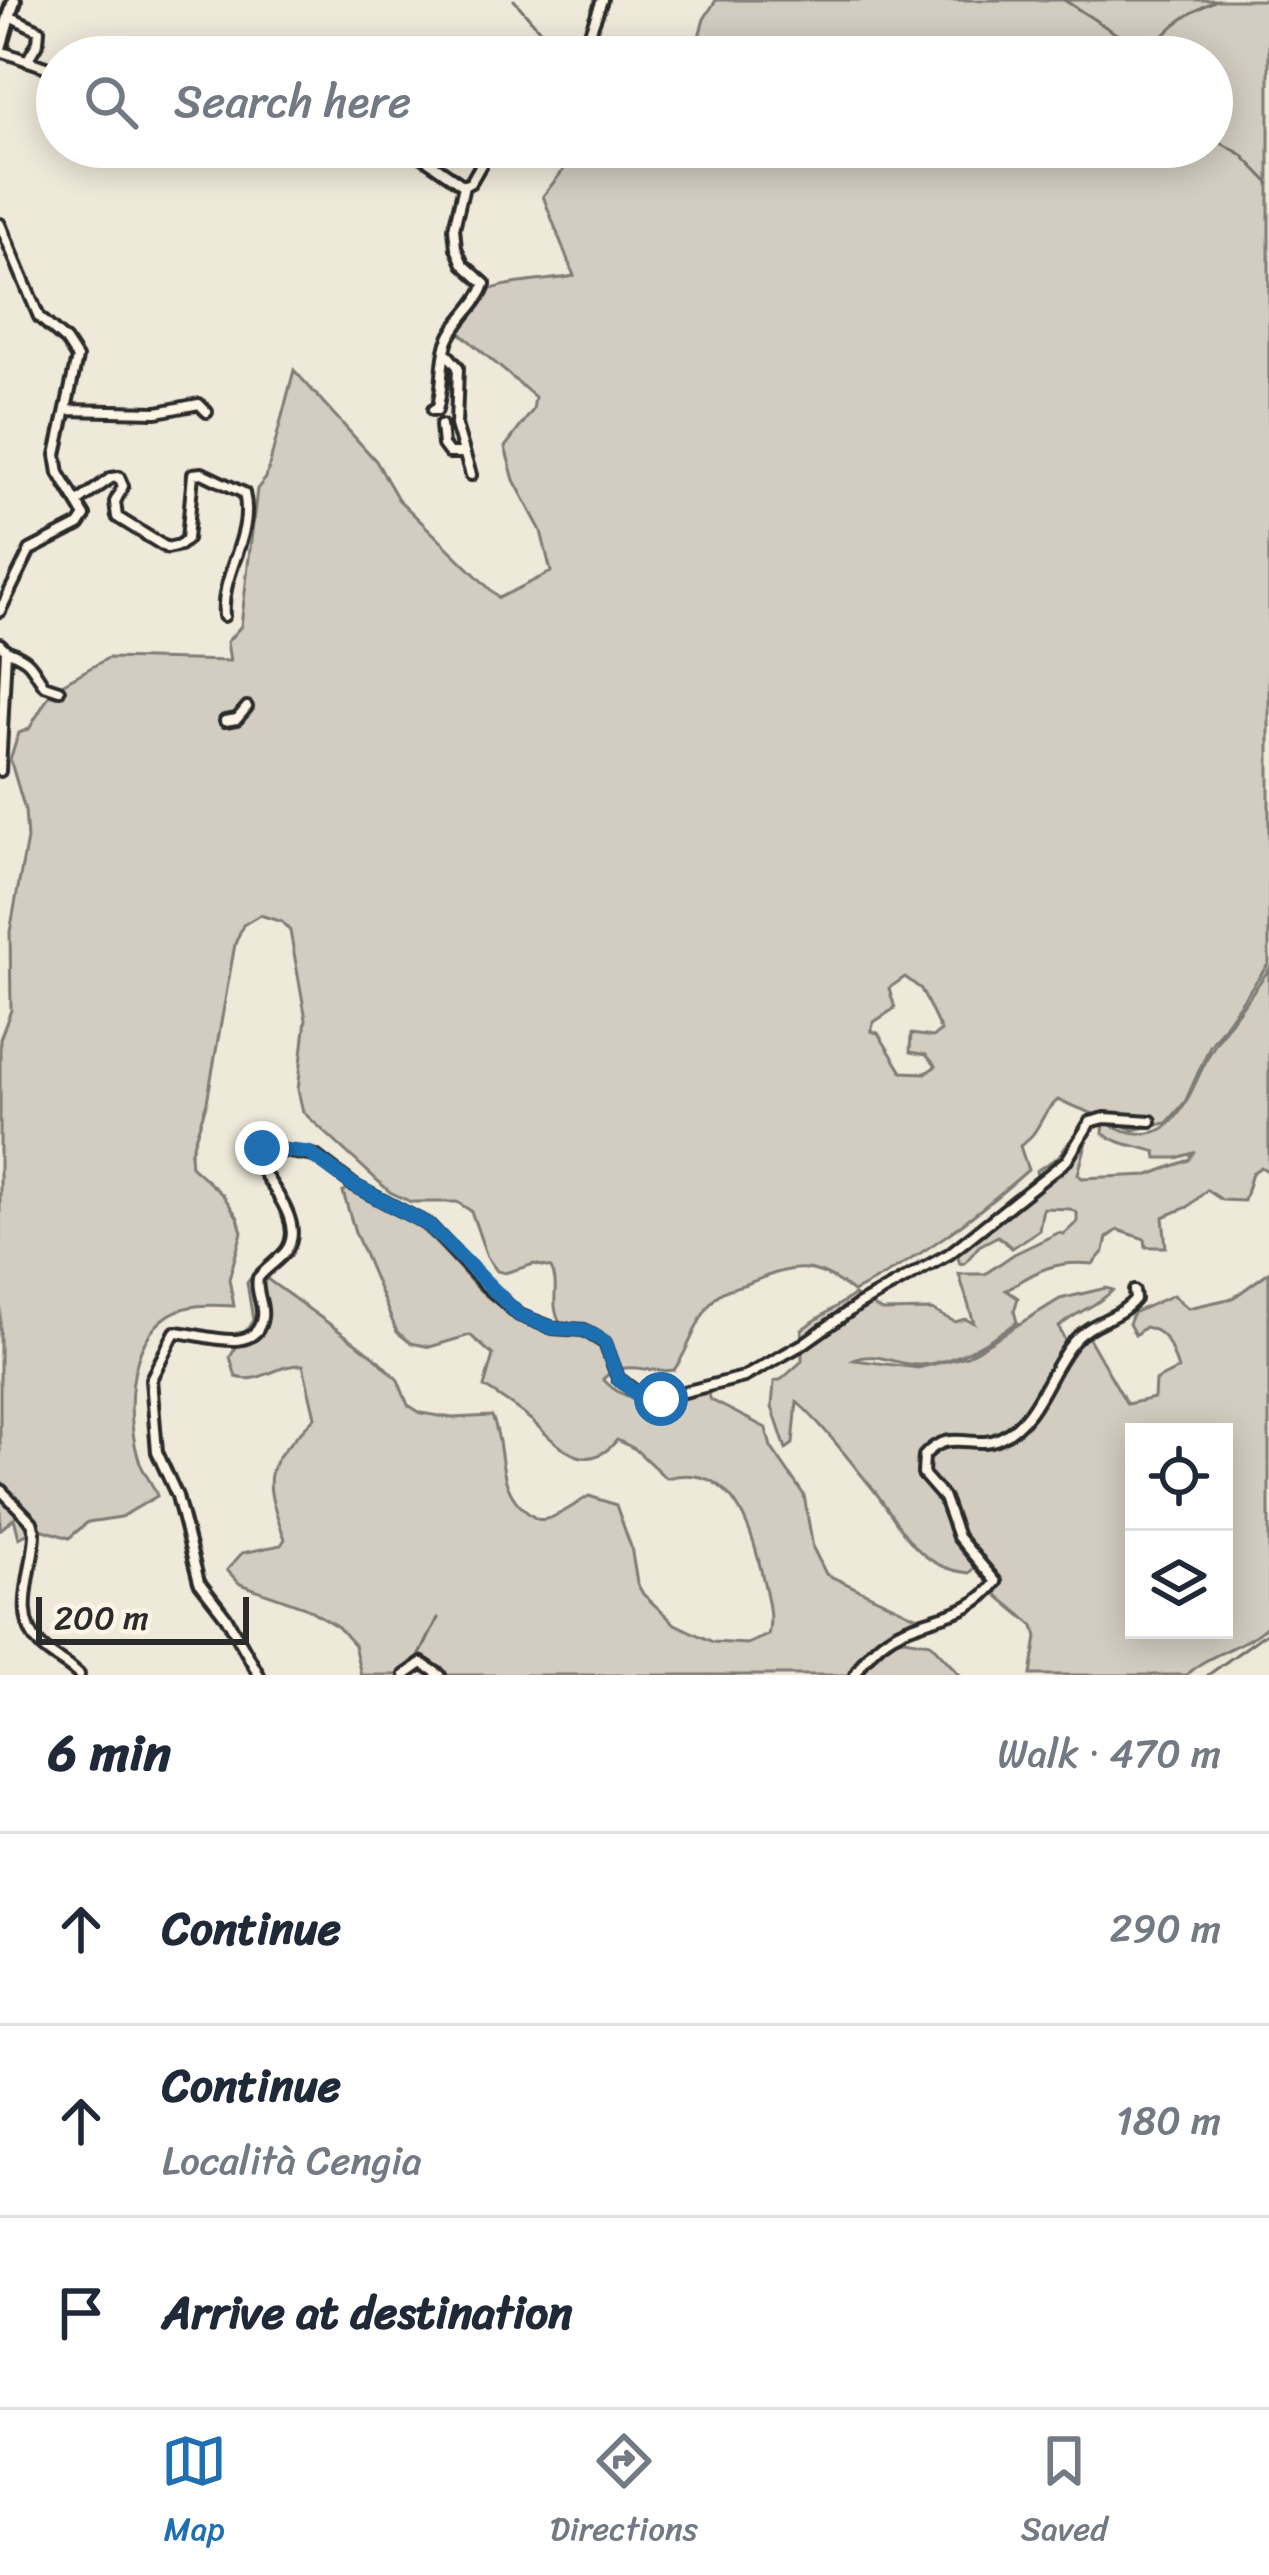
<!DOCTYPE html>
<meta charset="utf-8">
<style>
:root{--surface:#fff;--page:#f2f2f3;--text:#1f2937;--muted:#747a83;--line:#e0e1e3;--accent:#1f6fb2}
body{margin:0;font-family:Sriracha,sans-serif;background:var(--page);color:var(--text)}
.controls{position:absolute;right:36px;bottom:36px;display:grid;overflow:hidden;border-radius:0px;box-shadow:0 6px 30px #0003}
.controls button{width:108px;height:108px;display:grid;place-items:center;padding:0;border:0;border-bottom:3px solid var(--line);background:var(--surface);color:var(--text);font:60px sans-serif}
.scale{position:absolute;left:36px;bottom:30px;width:213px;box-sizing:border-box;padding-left:12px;border:6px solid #2b2b2b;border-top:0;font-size:33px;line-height:42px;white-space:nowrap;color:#2b2b2b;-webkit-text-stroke:9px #fcf5e5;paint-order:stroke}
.stop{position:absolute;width:36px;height:36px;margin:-27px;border:9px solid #1f6fb2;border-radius:50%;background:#fff}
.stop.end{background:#1f6fb2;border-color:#fff;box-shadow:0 3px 12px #0008}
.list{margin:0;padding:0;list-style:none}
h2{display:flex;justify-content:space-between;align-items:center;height:156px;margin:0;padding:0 48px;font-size:51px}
h2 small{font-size:39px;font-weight:400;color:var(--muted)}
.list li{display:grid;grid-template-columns:78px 1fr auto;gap:36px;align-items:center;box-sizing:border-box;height:192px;padding:0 48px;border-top:3px solid var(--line)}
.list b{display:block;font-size:45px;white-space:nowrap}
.list p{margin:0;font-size:39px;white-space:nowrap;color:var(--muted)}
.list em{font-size:39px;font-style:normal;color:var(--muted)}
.icon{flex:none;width:66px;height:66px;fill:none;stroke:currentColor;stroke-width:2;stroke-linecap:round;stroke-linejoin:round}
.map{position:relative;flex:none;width:1269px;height:1675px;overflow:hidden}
.search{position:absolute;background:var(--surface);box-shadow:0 6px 30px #0003;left:36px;right:36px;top:36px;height:132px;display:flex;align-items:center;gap:30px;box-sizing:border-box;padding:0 42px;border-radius:66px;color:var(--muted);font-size:45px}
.sheet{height:732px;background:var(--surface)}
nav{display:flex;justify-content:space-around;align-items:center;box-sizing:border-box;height:168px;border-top:3px solid var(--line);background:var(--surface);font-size:33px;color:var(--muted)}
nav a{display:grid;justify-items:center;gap:6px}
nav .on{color:var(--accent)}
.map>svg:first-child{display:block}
.green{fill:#d2cdc0;stroke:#7e7c76;stroke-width:3;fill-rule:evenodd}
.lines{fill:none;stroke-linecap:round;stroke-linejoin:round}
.stream{stroke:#75736d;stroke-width:3}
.minor-casing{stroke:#2b2b2b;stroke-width:16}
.tertiary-casing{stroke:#2b2b2b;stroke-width:20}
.minor{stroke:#fcf5e5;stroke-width:8}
.tertiary{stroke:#fcf5e5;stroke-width:10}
.route{stroke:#1f6fb2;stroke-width:15}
</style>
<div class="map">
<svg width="1269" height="1675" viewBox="0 0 1269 1675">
<rect width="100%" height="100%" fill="#efe9da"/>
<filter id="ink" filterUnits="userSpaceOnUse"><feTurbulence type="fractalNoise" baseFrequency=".00833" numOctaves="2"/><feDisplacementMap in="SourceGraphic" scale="24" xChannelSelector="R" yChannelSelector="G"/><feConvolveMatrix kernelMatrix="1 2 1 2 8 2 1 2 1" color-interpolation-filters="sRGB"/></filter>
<g filter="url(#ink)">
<!-- green -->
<path class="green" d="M716,0H1269V963L1210,1046L1185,1102L1167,1123L1134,1130L1058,1100C1038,1116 1041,1132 1020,1146L1028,1170C973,1218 919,1259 853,1292C813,1260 794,1265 749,1283C738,1287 723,1289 715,1298C695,1320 691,1347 674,1370C648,1375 624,1357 603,1379C631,1411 670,1399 707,1391L711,1400L766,1428L771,1447L804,1495L813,1548L826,1574L920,1618C889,1630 869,1646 852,1675H442L422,1661L414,1663L404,1675H361L354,1645L338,1627L305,1607L240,1584L227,1570L242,1553L281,1545L285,1539C259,1470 266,1467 315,1417L303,1365C278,1363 260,1385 236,1377L230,1357L253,1320L247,1283L256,1271L374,1356L398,1380L408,1405L421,1413L452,1418L492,1416C507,1450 494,1487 528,1513C535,1518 537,1521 546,1519C559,1517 577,1503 589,1496L616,1505L631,1547L637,1583L643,1594L675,1624L713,1642L747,1644L768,1635C773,1618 767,1596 763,1579C752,1527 732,1461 666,1478L635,1449L617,1440C585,1479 557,1444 531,1420C517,1408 500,1397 484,1387L493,1355L470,1335L430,1347L411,1343L397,1332L355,1232L343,1192L347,1189C373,1200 399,1210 421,1229C477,1279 481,1316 564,1327C546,1307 562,1287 551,1268L534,1264L505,1273L497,1271L487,1257L471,1211L457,1202H411L390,1192L303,1112L298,1090L306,1019L290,931L282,922L260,915L243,925L235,944L207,1102L190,1154L191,1166L223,1195L238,1218L242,1232L229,1279L234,1306C211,1305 189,1303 169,1315C126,1343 125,1419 140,1463C145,1475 153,1484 157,1496L121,1517L88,1522L69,1538L38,1528L19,1538L14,1518L0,1530V1039L11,1010L10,932L27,839L25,810L10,759L19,733L29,729L53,689L108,658L230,661L227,642L241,626L257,489L266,478L294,370L376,461L398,499L499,598L551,572L541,531L514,480L505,447L533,410L535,397L460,333C468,321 471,308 478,298C490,281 552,281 574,276L543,196L581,147H1212V57H693L704,19ZM905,977L921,989L941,1031L933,1037L911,1034L910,1052L926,1055L936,1066L926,1073L902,1072L878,1033L871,1031L874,1022L895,1008L889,988Z
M1269,969V1172L1261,1167L1252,1173L1244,1201L1222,1200L1207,1190L1188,1207L1163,1217L1166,1247H1146L1145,1239L1118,1230L1107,1238L1104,1251L1093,1264C1055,1260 1038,1270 1006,1290L1018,1298L1014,1311L1017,1322C987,1342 958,1362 920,1365C898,1366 875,1350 854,1360L918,1368L967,1356L1060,1299L1106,1288L1113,1290C1098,1306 1075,1312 1059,1327L1069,1350L1076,1347L1086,1333L1127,1404L1154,1398L1155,1381L1178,1369C1171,1349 1168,1331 1145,1327L1135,1335L1129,1324L1133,1313L1173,1295L1188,1308L1233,1298L1269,1272V1624C1245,1648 1210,1652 1186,1675H1031L1037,1637L1034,1626L998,1596L984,1557L970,1573C914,1568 902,1525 873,1489C849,1460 825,1427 797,1402L793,1444L786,1449L772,1407L774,1382L782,1379L802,1361V1329L854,1295L882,1311L932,1310L955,1322L965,1319L974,1323L959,1274H985L1014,1254L1058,1233L1064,1234L1077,1222V1213L1070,1209L1043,1208L1039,1230L1012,1248L998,1236L979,1246L965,1263L960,1264L955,1248L1014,1208L1038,1180L1036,1171L1058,1157L1077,1132L1087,1140L1078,1174L1082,1178L1149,1175L1189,1160L1193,1153L1177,1158H1157L1156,1152C1137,1145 1120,1146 1103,1133L1104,1122C1179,1161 1185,1094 1214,1046C1231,1020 1251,995 1269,969ZM1134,1432H1224V1630H1134Z
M903,1630V1639L930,1643L960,1675H858L867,1660Z"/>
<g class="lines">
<!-- stream -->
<path class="stream" d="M514,0L563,57
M1064,0L1132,44L1140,57
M1151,57C1160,30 1192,11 1217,0
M1212,138L1241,154L1269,183
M419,1657L438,1618
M1208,1675L1269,1631"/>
<defs>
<path id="minor" d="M9,16L39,30L38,42L27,61
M0,51L57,71
M581,57L602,0
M408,147L464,186
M0,224L39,317L66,341L77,358L56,455L59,473L85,516L79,525L30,550L0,611
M447,354L458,367L456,425L471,475
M66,410L157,412L199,404L207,412
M433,410H437C444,387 440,366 447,343C455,320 478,306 485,284L463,264L456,248L454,228L464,186L471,182L491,147
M441,425L443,445L449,453H464
M79,501L111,478L119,477L123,486L115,502L117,517L167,548L180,545L187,539L193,474L202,473L244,493C255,536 220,573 224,616
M0,644L6,650L0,771
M6,650C33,661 29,664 44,685L59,690
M225,721L237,719L247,707
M0,1489L32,1522L35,1532C35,1568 11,1615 40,1645C51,1657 67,1663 79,1675
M259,1675L226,1617L199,1582L177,1496L157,1452L151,1379L175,1332C200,1333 257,1357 262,1317C264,1303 255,1292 258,1278C266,1268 278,1261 286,1251C306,1224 270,1186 258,1163L262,1148L316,1156L355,1186L429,1225L485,1285L519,1315L553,1328L584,1330L605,1343L618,1378L648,1401L744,1377L803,1344L858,1305L949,1254L1067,1160L1090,1122L1105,1118L1151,1121
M405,1675L422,1663L440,1675
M855,1675C895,1603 958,1634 996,1582L958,1537L944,1498L923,1474L924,1456C950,1426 974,1452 1002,1437C1039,1418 1048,1370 1074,1341C1091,1321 1119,1319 1135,1299L1134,1291"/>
<path id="tertiary" d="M0,48L14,0"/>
</defs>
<!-- minor casing -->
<use href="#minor" class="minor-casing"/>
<!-- tertiary casing -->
<use href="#tertiary" class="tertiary-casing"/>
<!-- minor -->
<use href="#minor" class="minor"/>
<!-- tertiary -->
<use href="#tertiary" class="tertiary"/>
</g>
</g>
<g class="lines" filter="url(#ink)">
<!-- route -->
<path class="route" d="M262,1148L309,1153L355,1186L429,1225L519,1315L553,1328L584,1330L605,1342L618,1378L645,1401L661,1399"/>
</g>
</svg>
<div class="controls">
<button><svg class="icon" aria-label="locate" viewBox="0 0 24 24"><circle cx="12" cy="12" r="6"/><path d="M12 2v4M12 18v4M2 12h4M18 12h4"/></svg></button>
<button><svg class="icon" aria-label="layers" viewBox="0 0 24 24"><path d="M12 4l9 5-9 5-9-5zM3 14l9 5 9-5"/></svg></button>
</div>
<div class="scale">200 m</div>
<div class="stop" style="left:661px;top:1399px"></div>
<div class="stop end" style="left:262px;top:1148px"></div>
<div class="search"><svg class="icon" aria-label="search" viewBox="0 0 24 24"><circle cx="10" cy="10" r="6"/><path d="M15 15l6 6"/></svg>Search here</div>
</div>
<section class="sheet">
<h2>6 min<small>Walk · 470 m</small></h2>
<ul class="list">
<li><svg class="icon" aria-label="ahead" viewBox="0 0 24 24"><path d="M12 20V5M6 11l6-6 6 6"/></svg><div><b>Continue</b></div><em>290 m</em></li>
<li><svg class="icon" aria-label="ahead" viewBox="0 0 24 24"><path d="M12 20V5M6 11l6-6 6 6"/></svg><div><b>Continue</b><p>Località Cengia</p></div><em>180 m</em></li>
<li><svg class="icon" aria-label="arrive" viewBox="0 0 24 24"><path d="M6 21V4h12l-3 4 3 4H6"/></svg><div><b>Arrive at destination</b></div></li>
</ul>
</section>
<nav>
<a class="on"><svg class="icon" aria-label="map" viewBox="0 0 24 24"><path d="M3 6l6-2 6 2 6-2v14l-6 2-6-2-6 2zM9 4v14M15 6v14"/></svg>Map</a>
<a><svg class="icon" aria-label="directions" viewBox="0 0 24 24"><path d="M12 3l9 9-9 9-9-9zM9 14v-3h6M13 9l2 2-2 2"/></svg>Directions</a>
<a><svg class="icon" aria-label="saved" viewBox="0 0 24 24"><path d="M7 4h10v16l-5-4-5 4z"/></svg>Saved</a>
</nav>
